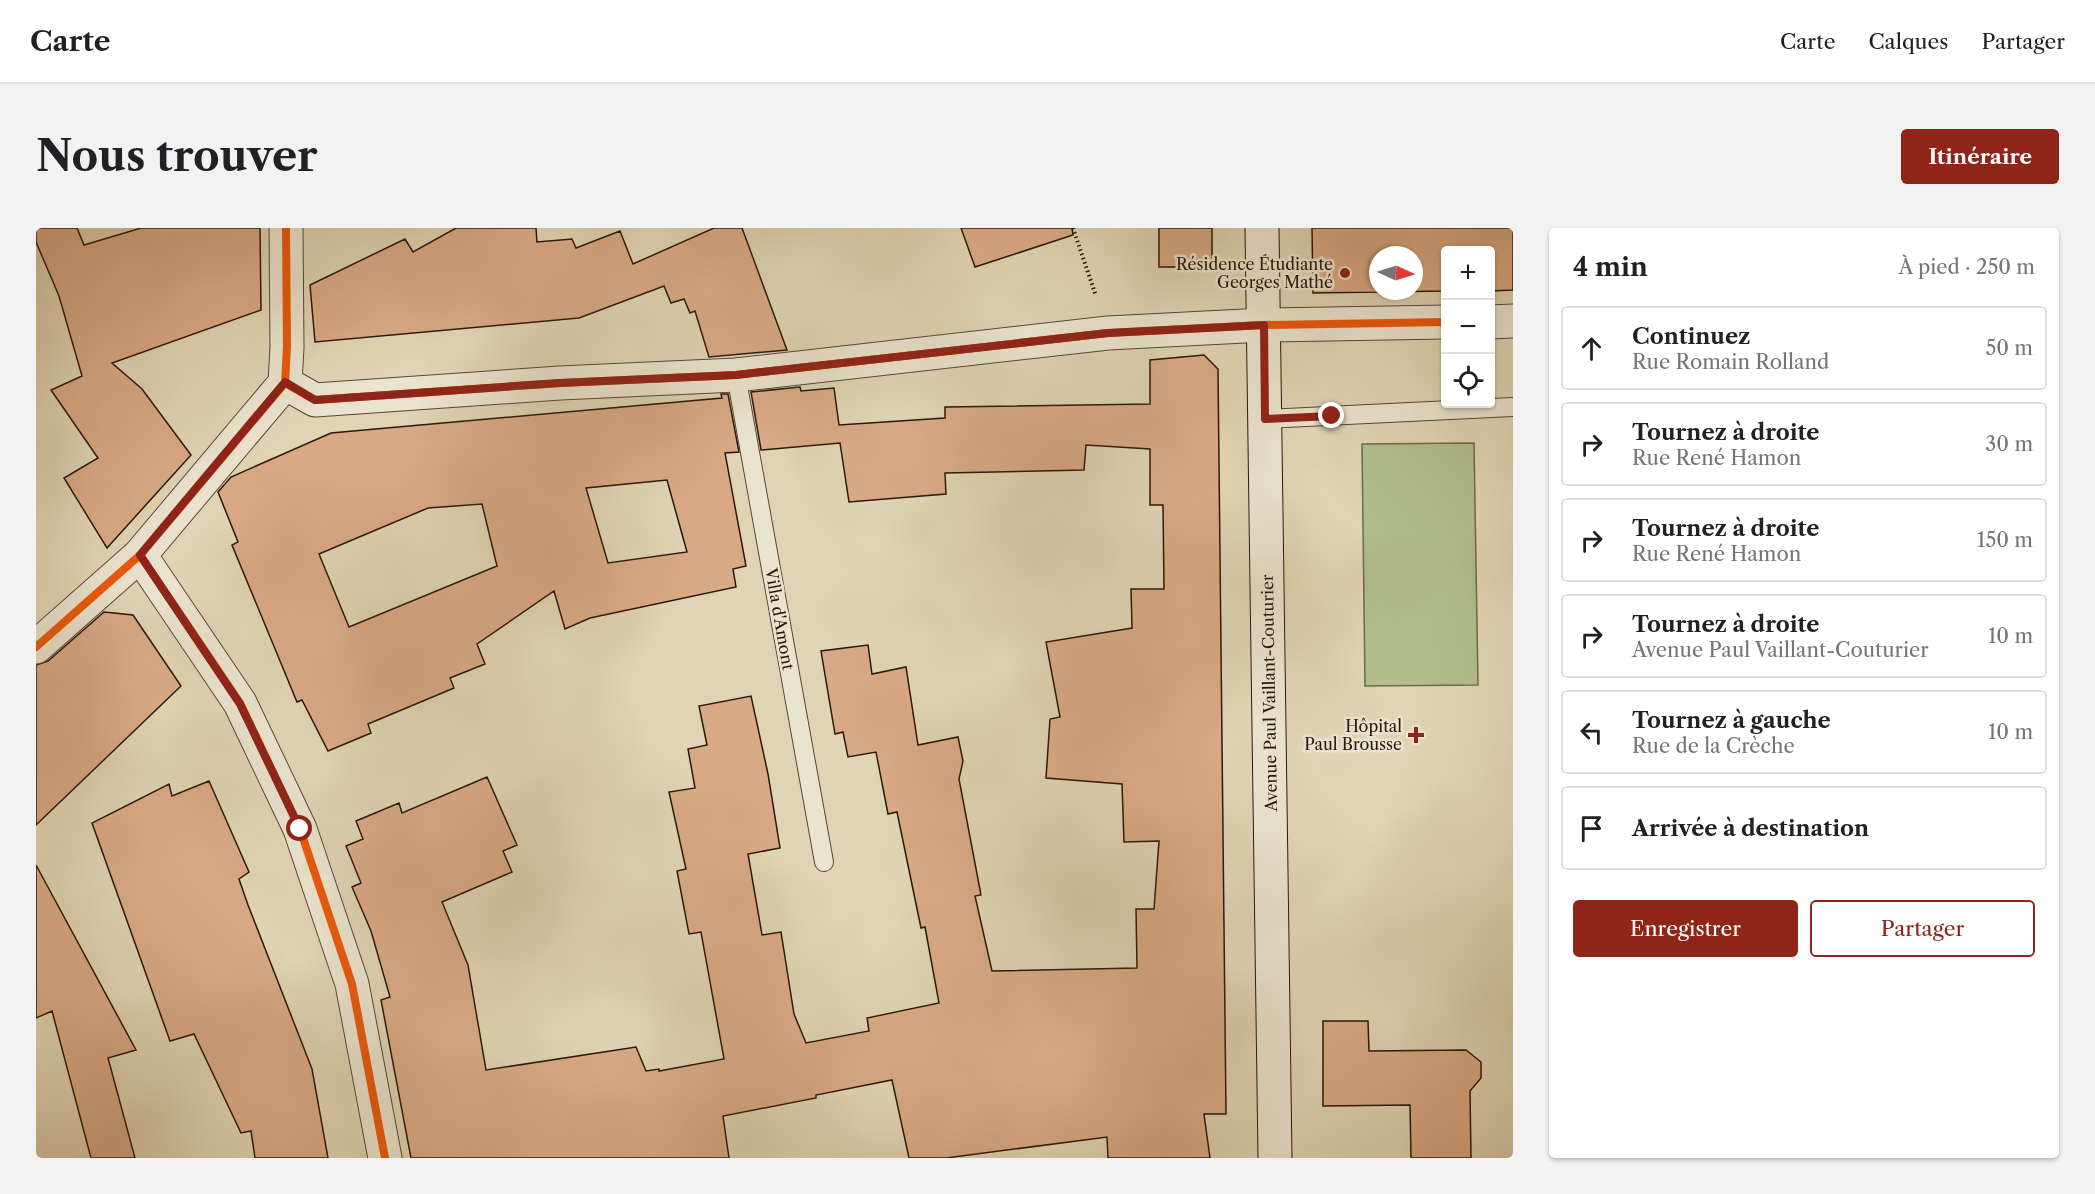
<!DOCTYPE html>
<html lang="fr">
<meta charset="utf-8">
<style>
:root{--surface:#fff;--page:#f2f2f2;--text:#202124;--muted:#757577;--line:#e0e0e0;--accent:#8f2418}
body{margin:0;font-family:"Libre Caslon Text",serif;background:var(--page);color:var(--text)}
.controls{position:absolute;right:18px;top:18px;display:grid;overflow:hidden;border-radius:6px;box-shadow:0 2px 4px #0004}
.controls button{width:54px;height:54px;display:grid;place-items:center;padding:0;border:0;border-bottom:2px solid var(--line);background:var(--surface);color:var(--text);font:30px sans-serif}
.compass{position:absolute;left:1333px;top:18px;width:54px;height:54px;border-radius:50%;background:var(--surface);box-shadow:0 2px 4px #0004;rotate:94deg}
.stop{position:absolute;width:18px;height:18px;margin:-14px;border:4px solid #8f2418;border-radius:50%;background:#fff}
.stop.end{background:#8f2418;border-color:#fff;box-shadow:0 2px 6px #0008}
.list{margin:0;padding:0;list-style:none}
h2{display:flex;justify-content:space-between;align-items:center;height:78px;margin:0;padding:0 24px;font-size:26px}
h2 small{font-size:20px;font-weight:400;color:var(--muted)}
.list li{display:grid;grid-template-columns:39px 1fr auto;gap:18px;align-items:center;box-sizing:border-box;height:84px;margin:0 12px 12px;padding:0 12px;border:2px solid var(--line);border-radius:6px}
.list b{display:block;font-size:22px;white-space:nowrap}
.list p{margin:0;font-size:20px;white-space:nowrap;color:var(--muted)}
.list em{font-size:20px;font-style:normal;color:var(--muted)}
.actions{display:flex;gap:12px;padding:18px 24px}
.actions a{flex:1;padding:14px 0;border:2px solid var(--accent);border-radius:6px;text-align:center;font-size:21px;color:var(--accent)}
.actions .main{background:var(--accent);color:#fff}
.icon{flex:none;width:33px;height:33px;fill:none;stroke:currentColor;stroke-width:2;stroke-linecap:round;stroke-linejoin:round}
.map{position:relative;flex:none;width:1477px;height:930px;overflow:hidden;border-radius:6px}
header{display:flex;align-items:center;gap:36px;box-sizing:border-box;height:84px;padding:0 30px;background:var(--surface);border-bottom:2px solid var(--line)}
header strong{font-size:28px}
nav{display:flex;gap:33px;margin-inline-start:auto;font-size:21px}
.intro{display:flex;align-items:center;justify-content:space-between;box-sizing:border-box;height:144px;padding:0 36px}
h1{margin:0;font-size:42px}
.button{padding:15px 27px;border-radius:6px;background:var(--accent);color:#fff;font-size:21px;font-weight:700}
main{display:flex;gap:36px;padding:0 36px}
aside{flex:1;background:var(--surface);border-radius:6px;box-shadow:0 2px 4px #0004}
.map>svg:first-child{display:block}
.green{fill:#b1bd8d;stroke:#6e6a4c;stroke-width:1.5}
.building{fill:#d9a985;stroke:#2b170b;stroke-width:1.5;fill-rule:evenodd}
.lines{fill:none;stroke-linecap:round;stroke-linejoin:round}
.lane-casing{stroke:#584635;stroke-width:20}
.street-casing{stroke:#584635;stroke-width:35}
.secondary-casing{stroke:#2b170b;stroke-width:35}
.path{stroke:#2b170b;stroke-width:4;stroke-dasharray:1.5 3;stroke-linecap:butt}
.lane{stroke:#eae3ce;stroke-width:18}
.street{stroke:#eae3ce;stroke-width:33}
.secondary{stroke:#eae3ce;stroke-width:33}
.cycleway-casing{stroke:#eae3ce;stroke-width:11}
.cycleway{stroke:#e8590c;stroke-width:8}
.route{stroke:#8f2418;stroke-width:8}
.poi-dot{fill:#8f2418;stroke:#eae3ce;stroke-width:2}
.labels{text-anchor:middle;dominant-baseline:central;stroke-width:5;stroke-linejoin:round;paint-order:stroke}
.poi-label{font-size:16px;fill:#2b170b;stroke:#eae3ce;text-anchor:end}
.street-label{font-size:16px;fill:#2b170b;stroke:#eae3ce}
</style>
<header>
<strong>Carte</strong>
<nav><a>Carte</a><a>Calques</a><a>Partager</a></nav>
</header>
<div class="intro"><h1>Nous trouver</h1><a class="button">Itinéraire</a></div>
<main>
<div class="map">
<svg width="1477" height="930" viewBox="0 0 1477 930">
<rect width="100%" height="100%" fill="#dfd4b4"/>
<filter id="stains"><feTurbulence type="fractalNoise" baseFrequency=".00333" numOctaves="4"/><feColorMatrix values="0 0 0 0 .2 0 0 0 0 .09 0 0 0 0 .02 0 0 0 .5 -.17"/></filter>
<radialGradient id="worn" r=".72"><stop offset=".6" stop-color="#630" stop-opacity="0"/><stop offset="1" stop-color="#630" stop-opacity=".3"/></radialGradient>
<!-- green -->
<path class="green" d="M1438,215L1442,457L1329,458L1326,216Z"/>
<!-- building -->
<path class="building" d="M0,0H41L48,17L105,0H224L225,82L76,135L106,161L155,227L71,320L28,250L62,230L15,162L46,148L23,68L0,14Z
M420,0H500L501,14L536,11L540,20L584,3L597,36L678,0H706L751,122L673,129L659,83L654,85L648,71L635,75L628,58L543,90L279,114L274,57L369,11L377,24Z
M925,0H1036L1037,7L939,39Z
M1123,0H1176V39H1123Z
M1276,0H1477V62L1455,63V22H1410V63L1277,65ZM1342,27H1378V63H1342Z
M1168,127L1182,141L1190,886H1168L1174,930H1072L1071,909L910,930H873L856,852L780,867V870L687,888L693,930H375L345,772L354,769L335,703L316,659L325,655L310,618L327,611L320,593L363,575L366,585L451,549L481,617L467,623L476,644L406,674L432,737L450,842L600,819L610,843L623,841V843L688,831L665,704L653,706L641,643L650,641L633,564L659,560L652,521L671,517L663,478L715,468L732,546L744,620L712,626L726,707L745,704L758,786L770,815L833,803L831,790L903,775L889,699L885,700L861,584L852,586L840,524L812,529L807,504L799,506L785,423L832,417L836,446L870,439L882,517L922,509L927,533L923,551L945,667L939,668L956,743L1101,740L1100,681H1118L1123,613L1088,614L1086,556L1010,550L1014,491L1024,489L1010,414L1096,400L1095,361H1128L1127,277H1114V221L1050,217L1048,242L909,245L910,266L813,274L804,215L725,222L715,164L764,159L765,163L798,160L803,197L909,190V179L1114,176V132Z
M685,166H692L703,224L689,225L710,338L697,341L700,359L554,390L529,401L518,363L441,416L449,436L414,450L418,460L332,496L335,505L292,523L266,472L261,474L196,317L202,314L182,264L195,249L295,205L686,170ZM631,252L651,324L572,335L550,260ZM446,276L461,338L313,399L283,326L392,280Z
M68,384L97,387L145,458L0,597V437L12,433Z
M173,553L213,644L203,651L212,677L276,841L292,930H219L215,903L205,905L158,806L134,813L56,595L133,556L136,568Z
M0,637L100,822L72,830L99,930H55L16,783L0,790Z
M1287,793H1332L1333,823L1430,822L1445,834V850L1434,863L1435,930H1375L1374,877L1287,878Z"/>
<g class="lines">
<defs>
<path id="lane" d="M700,147L788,634
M1229,191L1477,179"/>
<path id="street" d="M1454,94L1477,93
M249,155L279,172L524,155L700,147L1072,105L1228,97L1410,94
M249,155L251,119L250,0
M104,327L204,475L264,601L316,756L349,930
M0,419L104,327L249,155"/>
<path id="secondary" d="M1226,0L1239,930"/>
</defs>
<!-- lane casing -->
<use href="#lane" class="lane-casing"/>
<!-- street casing -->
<use href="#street" class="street-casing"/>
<!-- secondary casing -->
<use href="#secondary" class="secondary-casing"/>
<!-- path -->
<path class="path" d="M1037,0L1060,68"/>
<!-- lane -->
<use href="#lane" class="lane"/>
<!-- street -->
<use href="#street" class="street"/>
<!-- secondary -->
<use href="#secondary" class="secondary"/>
<defs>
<path id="cycleway" d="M249,155L279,172L524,155L700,147L1072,105L1228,97L1410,94
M249,155L251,119L250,0
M104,327L204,475L264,601L316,756L349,930
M0,419L104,327L249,155"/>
</defs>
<!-- cycleway casing -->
<use href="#cycleway" class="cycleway-casing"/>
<!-- cycleway -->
<use href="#cycleway" class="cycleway"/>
</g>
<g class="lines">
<!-- route -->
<path class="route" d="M264,601L204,476L104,327L249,154L279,172L524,155L700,147L1072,105L1228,97L1229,191L1296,188"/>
</g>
<!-- markers -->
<g class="poi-dot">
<circle cx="1309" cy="45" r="6"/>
<path d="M1377 498h6v6h6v6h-6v6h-6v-6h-6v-6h6z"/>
</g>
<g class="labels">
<!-- poi labels -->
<g class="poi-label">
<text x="1297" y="36">Résidence Étudiante<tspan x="1297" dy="18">Georges Mathé</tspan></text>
<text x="1366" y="498">Hôpital<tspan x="1366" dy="18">Paul Brousse</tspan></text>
</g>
<!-- street labels -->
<g class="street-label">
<text transform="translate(744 391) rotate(80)">Villa d'Amont</text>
<text transform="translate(1233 465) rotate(-91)">Avenue Paul Vaillant-Couturier</text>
</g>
</g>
<rect width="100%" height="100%" filter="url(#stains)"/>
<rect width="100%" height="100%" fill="url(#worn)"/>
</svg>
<div class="controls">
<button>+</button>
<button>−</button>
<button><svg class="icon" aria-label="locate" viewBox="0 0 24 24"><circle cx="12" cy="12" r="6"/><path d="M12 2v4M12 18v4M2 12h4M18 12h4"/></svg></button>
</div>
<svg class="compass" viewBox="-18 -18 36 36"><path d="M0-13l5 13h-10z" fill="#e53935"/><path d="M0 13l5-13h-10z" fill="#757577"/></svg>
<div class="stop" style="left:264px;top:601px"></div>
<div class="stop end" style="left:1296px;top:188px"></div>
</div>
<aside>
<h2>4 min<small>À pied · 250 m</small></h2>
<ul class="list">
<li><svg class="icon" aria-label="ahead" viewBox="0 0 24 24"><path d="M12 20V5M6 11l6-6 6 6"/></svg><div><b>Continuez</b><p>Rue Romain Rolland</p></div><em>50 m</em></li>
<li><svg class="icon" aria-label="right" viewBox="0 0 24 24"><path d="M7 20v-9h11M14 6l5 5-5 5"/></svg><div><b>Tournez à droite</b><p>Rue René Hamon</p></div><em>30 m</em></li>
<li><svg class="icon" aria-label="right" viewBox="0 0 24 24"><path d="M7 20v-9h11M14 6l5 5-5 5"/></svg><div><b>Tournez à droite</b><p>Rue René Hamon</p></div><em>150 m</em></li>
<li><svg class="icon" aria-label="right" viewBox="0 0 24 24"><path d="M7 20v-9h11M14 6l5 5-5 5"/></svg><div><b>Tournez à droite</b><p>Avenue Paul Vaillant-Couturier</p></div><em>10 m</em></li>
<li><svg class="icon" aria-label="left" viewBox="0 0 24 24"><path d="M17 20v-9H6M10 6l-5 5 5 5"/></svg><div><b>Tournez à gauche</b><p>Rue de la Crèche</p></div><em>10 m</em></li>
<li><svg class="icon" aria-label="arrive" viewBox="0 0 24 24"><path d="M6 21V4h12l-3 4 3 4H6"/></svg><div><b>Arrivée à destination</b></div></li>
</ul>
<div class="actions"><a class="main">Enregistrer</a><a>Partager</a></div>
</aside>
</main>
